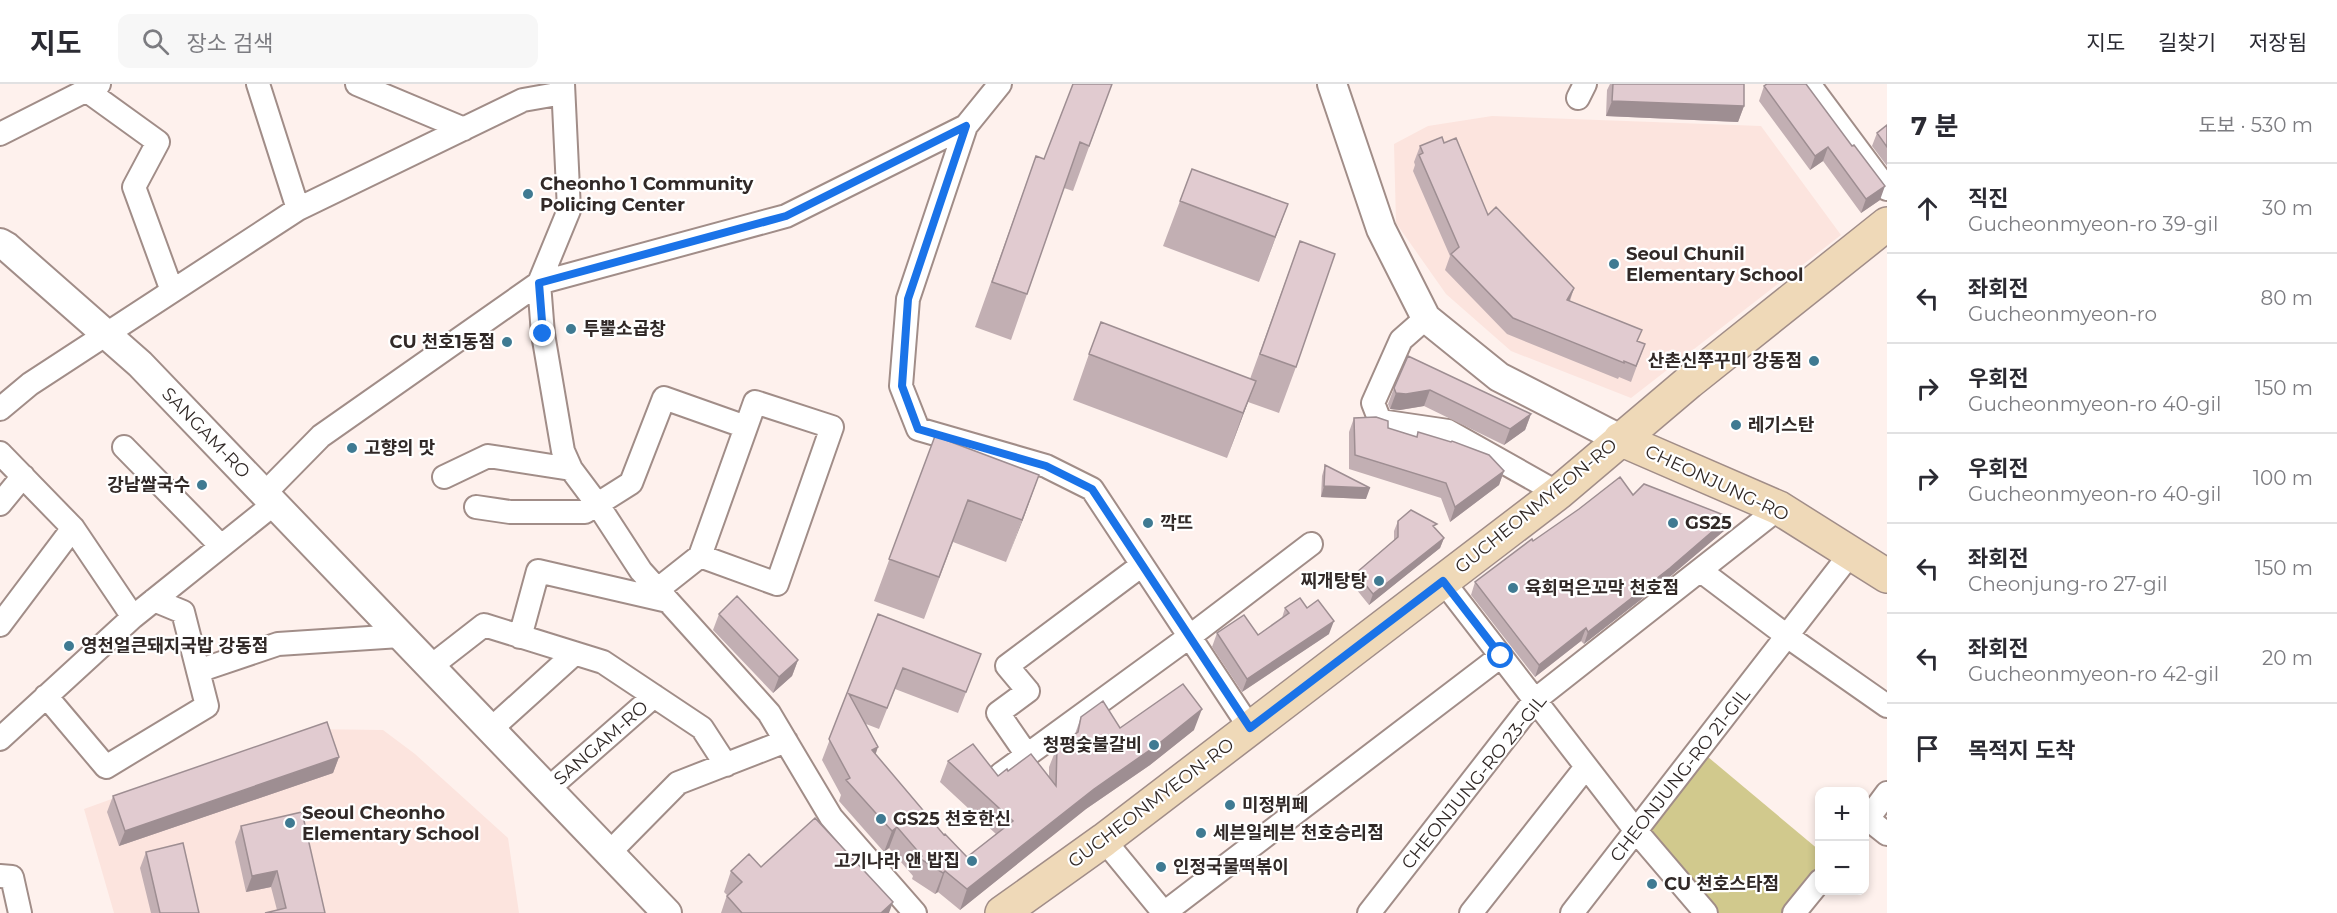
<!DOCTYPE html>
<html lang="ko">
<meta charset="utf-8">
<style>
:root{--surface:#fff;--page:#f7f7f7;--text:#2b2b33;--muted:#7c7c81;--line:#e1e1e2}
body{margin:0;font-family:Montserrat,"Noto Sans KR",sans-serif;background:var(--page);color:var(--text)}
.controls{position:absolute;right:18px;bottom:18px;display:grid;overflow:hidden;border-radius:12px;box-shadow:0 3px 9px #0003}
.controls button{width:54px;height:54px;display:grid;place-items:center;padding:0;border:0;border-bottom:2px solid var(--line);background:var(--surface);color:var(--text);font:30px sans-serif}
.stop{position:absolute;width:18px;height:18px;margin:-14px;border:4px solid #1a73e8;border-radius:50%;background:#fff}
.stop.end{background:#1a73e8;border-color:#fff;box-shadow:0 2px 6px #0008}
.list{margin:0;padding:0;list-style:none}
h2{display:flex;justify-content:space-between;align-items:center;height:78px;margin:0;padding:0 24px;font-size:26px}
h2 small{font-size:20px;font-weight:400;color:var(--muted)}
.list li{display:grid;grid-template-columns:39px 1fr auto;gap:18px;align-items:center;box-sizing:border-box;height:90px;padding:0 24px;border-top:2px solid var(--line)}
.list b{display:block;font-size:22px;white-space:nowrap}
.list p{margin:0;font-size:20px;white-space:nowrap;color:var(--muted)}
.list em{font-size:20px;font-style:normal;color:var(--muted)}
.icon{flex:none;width:33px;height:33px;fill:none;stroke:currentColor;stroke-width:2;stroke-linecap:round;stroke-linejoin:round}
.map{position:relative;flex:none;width:1887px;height:829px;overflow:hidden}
header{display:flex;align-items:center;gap:36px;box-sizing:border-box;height:84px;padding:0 30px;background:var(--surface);border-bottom:2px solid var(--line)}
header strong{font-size:28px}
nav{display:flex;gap:33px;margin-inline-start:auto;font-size:21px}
.search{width:420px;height:54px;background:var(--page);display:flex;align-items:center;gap:15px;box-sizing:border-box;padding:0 21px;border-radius:12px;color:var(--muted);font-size:22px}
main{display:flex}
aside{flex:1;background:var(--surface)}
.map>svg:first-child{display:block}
.built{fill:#fce4de}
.green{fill:#d1c98d}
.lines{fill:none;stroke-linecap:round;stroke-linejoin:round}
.minor-casing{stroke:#a18d88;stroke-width:26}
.tertiary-casing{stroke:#a18d88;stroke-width:32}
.secondary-casing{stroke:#a18d88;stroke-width:36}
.minor{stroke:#fff;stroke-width:22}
.tertiary{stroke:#fff;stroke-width:28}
.secondary{stroke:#efd9b8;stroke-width:33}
.wall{fill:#c2afb3}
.shaded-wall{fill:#9e8e92}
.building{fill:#e1cbd0;stroke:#9e8e92;stroke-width:1.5}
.route{stroke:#1a73e8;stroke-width:8}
.poi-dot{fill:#3f7a92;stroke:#fff;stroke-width:2}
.labels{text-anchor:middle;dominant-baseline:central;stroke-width:4.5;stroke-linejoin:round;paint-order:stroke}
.poi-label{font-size:18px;font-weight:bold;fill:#312927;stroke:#fff;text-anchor:start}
.street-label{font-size:18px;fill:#312927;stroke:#fff}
</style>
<header>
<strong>지도</strong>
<div class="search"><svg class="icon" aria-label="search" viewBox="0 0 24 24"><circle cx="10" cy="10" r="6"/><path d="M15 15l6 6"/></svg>장소 검색</div>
<nav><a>지도</a><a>길찾기</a><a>저장됨</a></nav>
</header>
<main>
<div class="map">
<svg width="1887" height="829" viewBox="0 0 1887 829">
<rect width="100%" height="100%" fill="#fef1ed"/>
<!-- built -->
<path class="built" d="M1492,32L1761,42L1841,151L1631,314L1511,267L1446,210L1396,139L1394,60L1428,42Z
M306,645L383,646L415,670L508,754L519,829H114L84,725Z"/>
<!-- green -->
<path class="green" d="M1708,673L1819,766V784L1783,829H1719L1647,747Z"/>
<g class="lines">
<defs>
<path id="minor" d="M258,0L298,125
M357,0L464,45
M563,0L569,126L539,199L543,250L563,367L571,385L598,421L641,487L769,629L831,733L915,829
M1809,0L1887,105
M86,6L158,58L134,103L172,207
M1578,14L1585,0
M966,42L908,215L901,302L918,345L1046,382L1092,405L1250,644
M0,50L99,0
M1426,234L1401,256L1373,319L1380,337L1448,347L1558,409
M0,325L30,300L298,125L523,16L563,9
M124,363L221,462
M0,369L73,444L133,533
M444,393L488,372L571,385
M264,410L321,352L539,199L786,132L966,42L1000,0
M0,420L23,392
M476,423L510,428H585L631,399L664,314L746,343
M1701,487L1787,552L1887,622
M1443,497L1636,747L1706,829
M657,506L700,472L755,318L832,343L777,500L700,472
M0,541L73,444
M520,553L538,487L668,517
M430,583L484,541L603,578L702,644L726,681
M198,587L278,560L400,552
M46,612L106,683L207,622L183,528L154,516
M490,646L574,570
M0,655L133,533L274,420
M1027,671L998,629L1028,607L1007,582L1142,481
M1001,690L1189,553L1311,460
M548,705L654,612
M1868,735L1887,750
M1864,740L1887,709
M1104,756L1164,829
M609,769L678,699L786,657
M0,792L12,793L20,829
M1164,829L1501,572
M1369,829L1535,616L1779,424
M1471,829L1586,683
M1572,829L1851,469
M1794,829L1820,797"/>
<path id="tertiary" d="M1332,0L1381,145L1426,234L1499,293L1620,355
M0,159L7,163L140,280L667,829"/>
<path id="secondary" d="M1620,355L1779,424L1887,492
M1002,829L1104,756L1558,409L1689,298L1887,140"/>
</defs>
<!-- minor casing -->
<use href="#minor" class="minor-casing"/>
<!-- tertiary casing -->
<use href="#tertiary" class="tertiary-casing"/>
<!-- secondary casing -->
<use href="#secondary" class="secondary-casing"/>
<!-- minor -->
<use href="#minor" class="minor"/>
<!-- tertiary -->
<use href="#tertiary" class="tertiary"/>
<!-- secondary -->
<use href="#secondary" class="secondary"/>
</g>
<!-- wall -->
<path class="wall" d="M1112,0L1073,107L1064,104L1011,256L975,243L1036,72L1044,75Z
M1610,0H1744V22L1738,38L1606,32L1607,6Z
M1767,0L1880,116L1861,129L1823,77L1810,86L1759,17L1764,2Z
M1887,41V82L1872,62L1877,49Z
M1444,59L1488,131L1574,204L1570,217L1638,257L1645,260L1631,298L1619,293L1618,295L1507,250L1445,186L1450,172L1413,87L1415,81L1414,78L1420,62Z
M1192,85L1288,120L1259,198L1163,162Z
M1300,157L1296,283L1279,329L1248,318L1227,374L1073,316L1089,270L1250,295Z
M1408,272L1531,330L1525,346L1504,361L1424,322L1400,326L1390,325L1388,320L1394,304Z
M1354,334L1388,344L1504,387L1499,401L1450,438L1441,414L1349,385V348Z
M935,352L1039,391L1006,478L953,458L924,535L874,517Z
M1325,381L1366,415L1321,413L1322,392Z
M1633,411L1729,433L1725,446L1666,496L1584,560L1581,557L1535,593L1471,511L1475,498L1533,457Z
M1398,437L1435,444L1444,454L1440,464L1369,521L1352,500L1356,489L1394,456V447Z
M1285,524H1307L1329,550L1242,608L1212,563L1217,549L1258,551L1282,534Z
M719,530L798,576L792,592L773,609L713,546Z
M878,530L981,570L958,629L895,605L879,645L866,640L875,671L944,751L967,773L996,750L940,698L948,677L998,692L1008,687L1049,693V683L1057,663L1075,650L1081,633L1120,644L1194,646L1150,681L1086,725L960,826L938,808L935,810L912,795L913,792L889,764L884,768L839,717L841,711L822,676Z
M339,673L333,689L119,762L107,728L113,712Z
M241,742L325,829L277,826L271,803L246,808L235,758Z
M146,768L199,829H151L140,784Z
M761,783L889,829H721L727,811L724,808L731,787Z"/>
<!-- shaded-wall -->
<path class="shaded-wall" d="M1612,17L1744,22L1738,38L1606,32Z
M1828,63L1823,77L1810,86L1815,72Z
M1885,102L1880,116L1861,129L1866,115Z
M1288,120L1271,165L1259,198Z
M1574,204L1568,220L1567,216Z
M1256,297L1239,342L1227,374L1243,329Z
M1430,306L1424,322L1400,326L1390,325L1396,309Z
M1531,330L1525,346L1504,361L1510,345Z
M1504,387L1499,401L1450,438L1455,423Z
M1039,391L1024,433L1006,478L1022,436Z
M1324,402L1370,404L1366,415L1321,413Z
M1729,433L1725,446L1666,496L1584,560L1588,548Z
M1444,454L1440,464L1369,521L1373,510Z
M1334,537L1329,550L1242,608L1247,595Z
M1586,544L1581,557L1535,593L1539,581Z
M798,576L792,592L773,609L779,593Z
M1202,625L1194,646L1150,681L1086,725L960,826L967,805L1094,705Z
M878,663L871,684L872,666Z
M339,673L333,689L119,762L125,747Z
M897,743L889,764L884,768L892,747Z
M277,787L271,803L246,808L252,792Z
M945,787L938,808L935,810L943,789Z
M893,818L889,829H881Z"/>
<!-- building -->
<path class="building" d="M1073,0H1112L1089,62L1080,58L1027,210L992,198L1036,72L1044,75Z
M1613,0H1744V22L1612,17Z
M1767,0H1806L1852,62L1854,61L1885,102L1866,115L1828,63L1815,72L1764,2Z
M1887,41V63L1877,49Z
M1442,53L1444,59L1456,54L1488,131L1496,123L1574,204L1567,216L1642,246L1637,257L1645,260L1636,282L1624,277V279L1513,234L1451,170L1459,163L1419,71L1423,69L1420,62Z
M1192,85L1288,120L1275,153L1180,117Z
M1300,157L1335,170L1296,283L1260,270Z
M1101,238L1256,297L1243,329L1089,270Z
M1408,272L1531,330L1510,345L1430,306L1406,310L1396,309L1394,304Z
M1376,333L1388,337V344L1417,353L1418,348L1451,358L1452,357L1489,371L1504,387L1455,423L1446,399L1355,371L1354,334Z
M935,352L1039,391L1022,436L968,416L939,493L889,475Z
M1325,381L1370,404L1324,402Z
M1620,393L1633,411L1644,400L1729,433L1670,484L1588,548L1586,544L1539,581L1475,498L1532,455L1533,457L1579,425Z
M1411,426L1437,440L1433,442L1444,454L1373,510L1356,489L1398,453V437Z
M737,512L798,576L779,593L719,530Z
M1300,514L1307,524L1318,516L1334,537L1247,595L1217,549L1244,531L1258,551L1289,529L1285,524Z
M878,530L981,570L966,608L903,584L887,624L849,610L878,663L872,666L944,751L945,750L967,773L1013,737L948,677L973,660L998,692L1007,685L1008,687L1031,670L1056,702L1057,663L1078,648L1081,633L1103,617L1120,644L1183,600L1202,625L1157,661L1094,705L967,805L945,787L943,789L919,774L922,772L897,743L892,747L846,696L850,694L829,655Z
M327,638L339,673L125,747L113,712Z
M302,728L325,829H265L286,824L277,787L252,792L241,742Z
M815,734L893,818L881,829H742L727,812L742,798L731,787L749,770L761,783Z
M183,759L199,829H160L146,768Z"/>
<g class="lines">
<!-- route -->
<path class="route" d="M543,250L539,199L786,132L966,42L908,215L902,302L918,345L1046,382L1092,405L1250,644L1443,497L1501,572"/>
</g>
<!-- markers -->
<g class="poi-dot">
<circle cx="528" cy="110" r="6"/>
<circle cx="1614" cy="180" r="6"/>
<circle cx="571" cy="245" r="6"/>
<circle cx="507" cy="258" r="6"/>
<circle cx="1814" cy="277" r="6"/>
<circle cx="1736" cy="341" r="6"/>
<circle cx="352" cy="364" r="6"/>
<circle cx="202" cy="401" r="6"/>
<circle cx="1148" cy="439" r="6"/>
<circle cx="1673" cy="439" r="6"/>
<circle cx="1379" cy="497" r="6"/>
<circle cx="1513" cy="504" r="6"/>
<circle cx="69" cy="562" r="6"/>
<circle cx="1154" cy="661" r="6"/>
<circle cx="1230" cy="721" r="6"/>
<circle cx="881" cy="735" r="6"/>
<circle cx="290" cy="739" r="6"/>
<circle cx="1201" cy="749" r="6"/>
<circle cx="972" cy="777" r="6"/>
<circle cx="1161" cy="783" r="6"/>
<circle cx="1652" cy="800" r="6"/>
</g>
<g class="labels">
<!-- poi labels -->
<g class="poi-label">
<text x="540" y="100">Cheonho 1 Community<tspan x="540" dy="21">Policing Center</tspan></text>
<text x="1626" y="170">Seoul Chunil<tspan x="1626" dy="21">Elementary School</tspan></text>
<text x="583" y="245">투뿔소곱창</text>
<text x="495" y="258" text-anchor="end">CU 천호1동점</text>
<text x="1802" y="277" text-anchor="end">산촌신쭈꾸미 강동점</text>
<text x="1748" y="341">레기스탄</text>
<text x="364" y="364">고향의 맛</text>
<text x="190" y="401" text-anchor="end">강남쌀국수</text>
<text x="1160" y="439">깍뜨</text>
<text x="1685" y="439">GS25</text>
<text x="1367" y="497" text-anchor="end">찌개탕탕</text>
<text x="1525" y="504">육회먹은꼬막 천호점</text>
<text x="81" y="562">영천얼큰돼지국밥 강동점</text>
<text x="1142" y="661" text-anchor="end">청평숯불갈비</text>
<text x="1242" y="721">미정뷔페</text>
<text x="302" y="729">Seoul Cheonho<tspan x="302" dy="21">Elementary School</tspan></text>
<text x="893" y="735">GS25 천호한신</text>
<text x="1213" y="749">세븐일레븐 천호승리점</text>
<text x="960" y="777" text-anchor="end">고기나라 앤 밥집</text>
<text x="1173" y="783">인정국물떡볶이</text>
<text x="1664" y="800">CU 천호스타점</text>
</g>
<!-- street labels -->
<g class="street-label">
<text transform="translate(206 349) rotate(46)">SANGAM-RO</text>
<text transform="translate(1717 399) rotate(25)">CHEONJUNG-RO</text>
<text transform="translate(1536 422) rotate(-39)">GUCHEONMYEON-RO</text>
<text transform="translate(601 659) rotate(-41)">SANGAM-RO</text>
<text transform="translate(1680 691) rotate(-52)">CHEONJUNG-RO 21-GIL</text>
<text transform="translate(1474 698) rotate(-51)">CHEONJUNG-RO 23-GIL</text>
<text transform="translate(1151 719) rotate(-37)">GUCHEONMYEON-RO</text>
</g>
</g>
</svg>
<div class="controls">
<button>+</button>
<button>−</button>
</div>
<div class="stop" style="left:1501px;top:572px"></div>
<div class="stop end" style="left:543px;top:250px"></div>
</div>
<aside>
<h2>7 분<small>도보 · 530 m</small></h2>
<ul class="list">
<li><svg class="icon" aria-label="ahead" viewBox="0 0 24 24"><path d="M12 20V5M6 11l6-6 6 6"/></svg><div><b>직진</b><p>Gucheonmyeon-ro 39-gil</p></div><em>30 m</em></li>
<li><svg class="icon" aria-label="left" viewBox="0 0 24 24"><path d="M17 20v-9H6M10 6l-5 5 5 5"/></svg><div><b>좌회전</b><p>Gucheonmyeon-ro</p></div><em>80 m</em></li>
<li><svg class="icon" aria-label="right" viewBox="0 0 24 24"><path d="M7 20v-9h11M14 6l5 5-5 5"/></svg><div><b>우회전</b><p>Gucheonmyeon-ro 40-gil</p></div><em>150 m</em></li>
<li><svg class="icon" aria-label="right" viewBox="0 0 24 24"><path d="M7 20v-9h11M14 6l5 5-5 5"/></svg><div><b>우회전</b><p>Gucheonmyeon-ro 40-gil</p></div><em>100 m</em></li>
<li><svg class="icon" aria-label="left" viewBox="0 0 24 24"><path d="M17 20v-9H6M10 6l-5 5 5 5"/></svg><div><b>좌회전</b><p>Cheonjung-ro 27-gil</p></div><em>150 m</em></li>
<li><svg class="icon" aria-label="left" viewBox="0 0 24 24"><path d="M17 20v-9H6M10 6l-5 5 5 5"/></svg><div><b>좌회전</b><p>Gucheonmyeon-ro 42-gil</p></div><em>20 m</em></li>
<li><svg class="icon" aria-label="arrive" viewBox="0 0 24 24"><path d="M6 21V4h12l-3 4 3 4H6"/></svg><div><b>목적지 도착</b></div></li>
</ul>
</aside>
</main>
